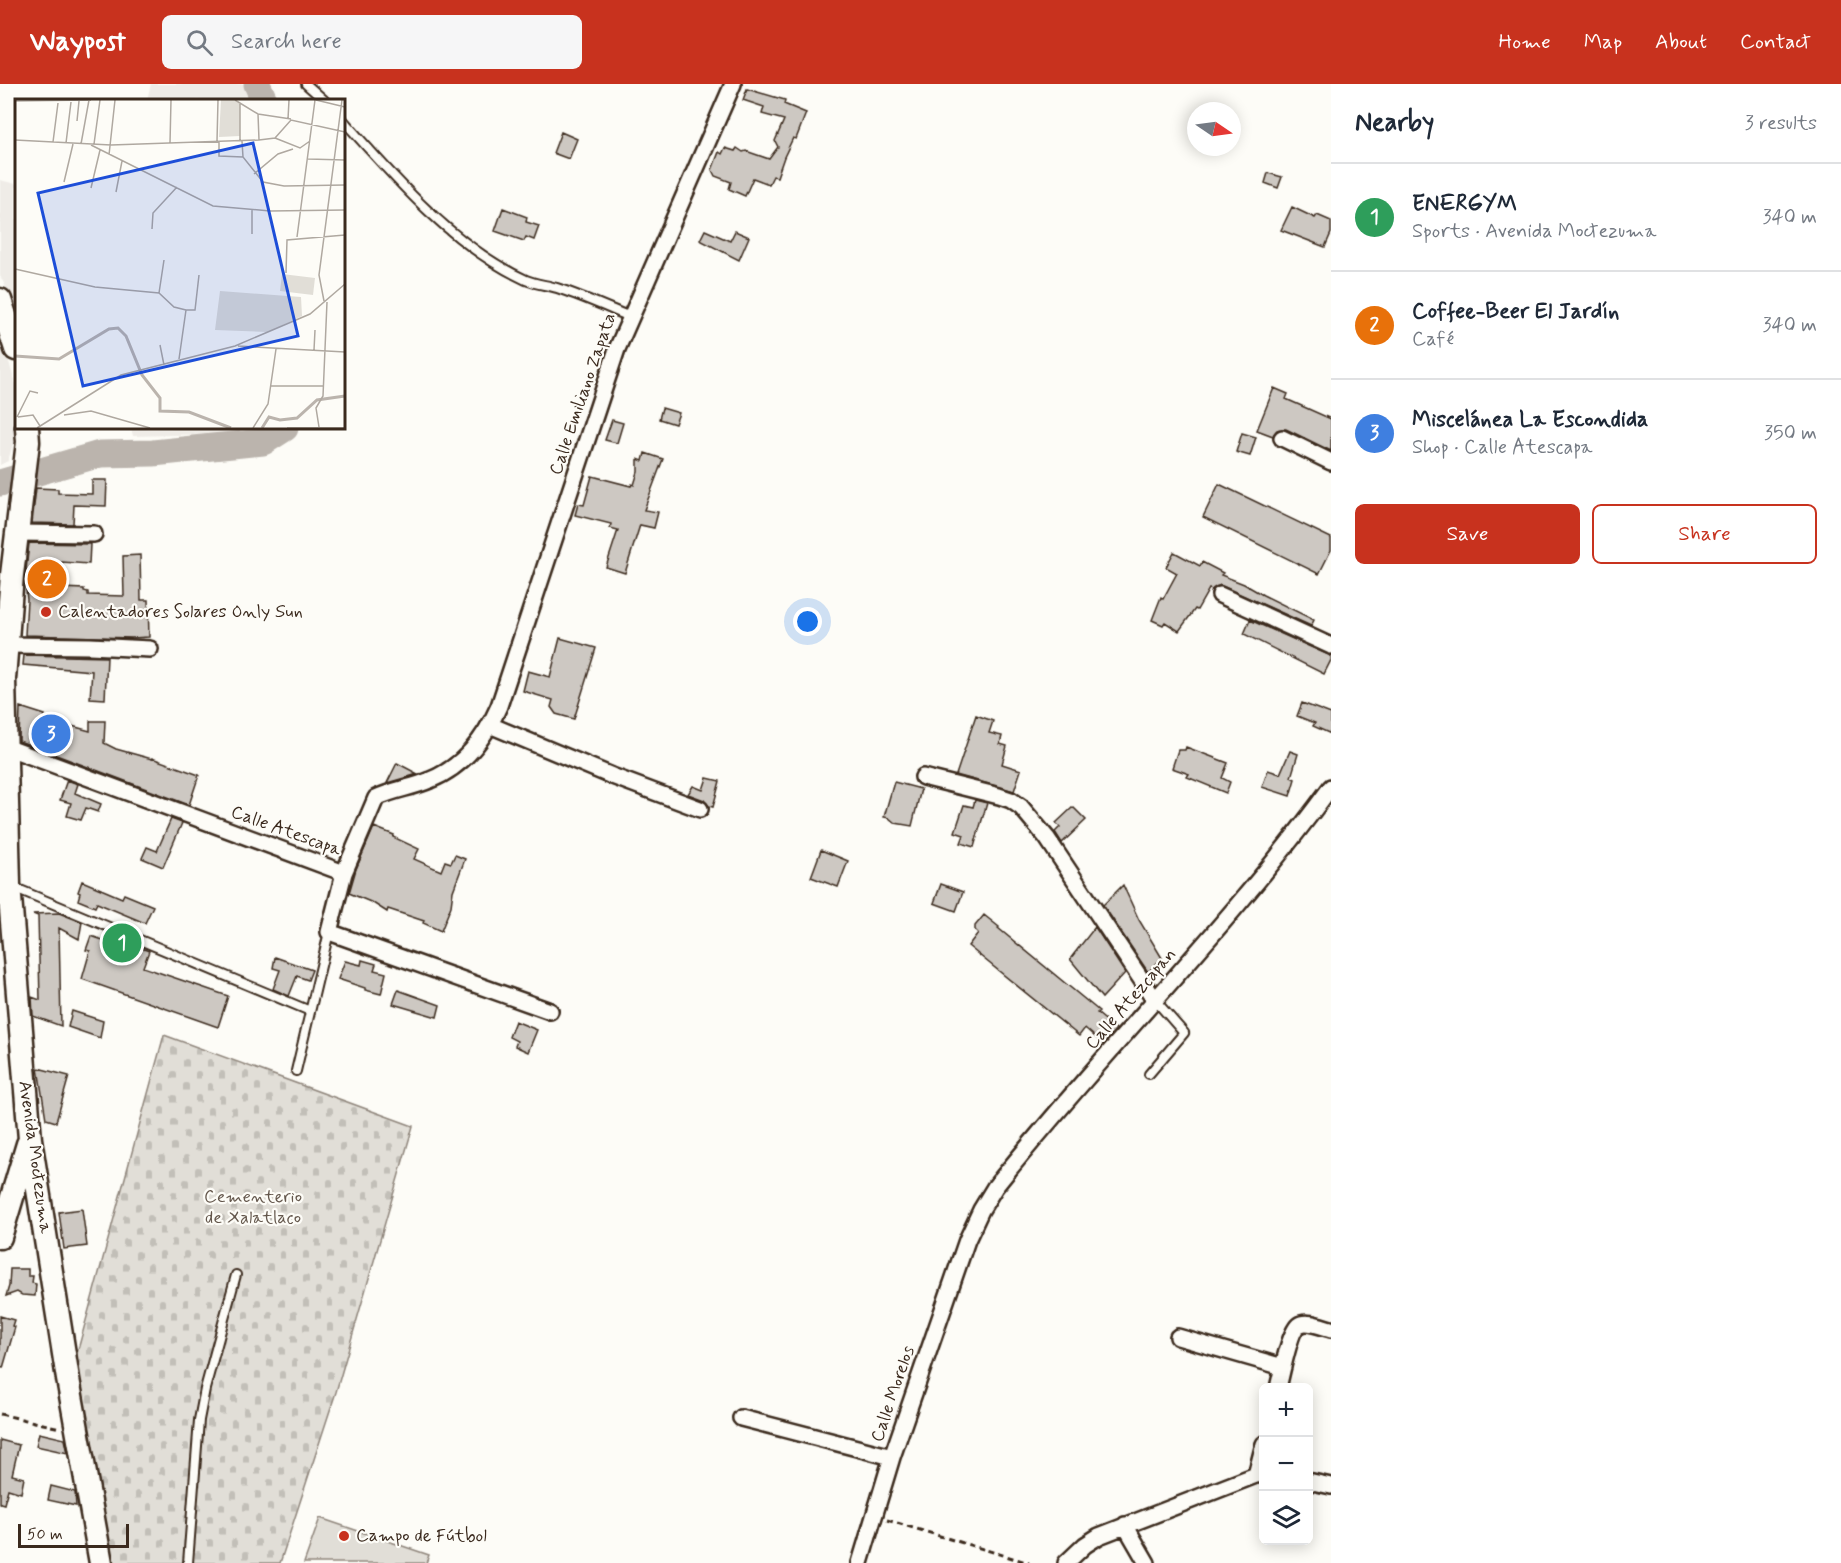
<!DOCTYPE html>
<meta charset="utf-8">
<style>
:root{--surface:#fff;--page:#f6f6f7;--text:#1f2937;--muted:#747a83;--line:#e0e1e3;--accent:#c8321e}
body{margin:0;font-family:Mynerve,sans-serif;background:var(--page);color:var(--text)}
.controls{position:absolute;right:18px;bottom:18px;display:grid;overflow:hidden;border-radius:9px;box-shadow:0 3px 15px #0003}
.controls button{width:54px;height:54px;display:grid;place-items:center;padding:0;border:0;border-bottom:2px solid var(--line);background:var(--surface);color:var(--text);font:30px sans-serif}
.compass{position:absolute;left:1187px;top:18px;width:54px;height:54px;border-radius:50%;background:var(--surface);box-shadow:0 3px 15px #0003;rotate:103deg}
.scale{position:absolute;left:18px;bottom:15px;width:111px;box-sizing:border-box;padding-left:6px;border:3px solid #3b2a1e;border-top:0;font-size:16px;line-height:21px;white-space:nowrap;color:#3b2a1e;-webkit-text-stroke:4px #fdfcf7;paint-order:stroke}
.you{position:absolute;left:808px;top:538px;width:21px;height:21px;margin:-15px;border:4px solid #fff;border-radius:50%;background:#1a73e8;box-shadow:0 0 0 9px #1a73e833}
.badge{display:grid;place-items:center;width:39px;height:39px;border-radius:50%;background:var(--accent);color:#fff;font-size:20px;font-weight:700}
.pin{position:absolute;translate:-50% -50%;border:3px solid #fff;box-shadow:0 2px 6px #0006}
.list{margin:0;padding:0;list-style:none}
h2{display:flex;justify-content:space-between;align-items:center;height:78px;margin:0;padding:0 24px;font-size:26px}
h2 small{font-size:20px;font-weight:400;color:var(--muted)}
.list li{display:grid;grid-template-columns:39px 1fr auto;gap:18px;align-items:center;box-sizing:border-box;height:108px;padding:0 24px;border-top:2px solid var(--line)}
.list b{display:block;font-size:22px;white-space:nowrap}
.list p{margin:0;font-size:20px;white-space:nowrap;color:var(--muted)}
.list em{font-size:20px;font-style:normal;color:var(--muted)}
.actions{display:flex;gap:12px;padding:18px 24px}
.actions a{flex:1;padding:14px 0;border:2px solid var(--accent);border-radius:9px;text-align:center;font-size:21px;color:var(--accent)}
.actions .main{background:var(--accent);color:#fff}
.icon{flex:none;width:33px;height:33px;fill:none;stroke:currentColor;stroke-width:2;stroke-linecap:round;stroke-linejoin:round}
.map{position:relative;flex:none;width:1331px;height:1479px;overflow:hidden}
header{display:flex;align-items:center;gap:36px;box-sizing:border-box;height:84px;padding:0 30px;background:var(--accent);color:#fff}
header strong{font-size:28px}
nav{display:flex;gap:33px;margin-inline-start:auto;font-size:21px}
.search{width:420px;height:54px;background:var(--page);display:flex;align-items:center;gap:15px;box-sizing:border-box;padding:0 21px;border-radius:9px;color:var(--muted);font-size:22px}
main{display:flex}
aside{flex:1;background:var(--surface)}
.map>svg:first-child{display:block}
.built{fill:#efece7}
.cemetery{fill:url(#cemetery-stones);stroke:#8e847a;stroke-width:1.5}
.pitch{fill:#e1ded7;stroke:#8e847a;stroke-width:1.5}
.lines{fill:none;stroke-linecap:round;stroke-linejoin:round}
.river{stroke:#bbb4ad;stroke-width:27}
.building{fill:#cdc8c2;stroke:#3b2a1e;stroke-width:1.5}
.lane-casing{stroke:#3b2a1e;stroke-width:12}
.street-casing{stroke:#3b2a1e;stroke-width:20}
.secondary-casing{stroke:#3b2a1e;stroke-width:27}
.path{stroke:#3b2a1e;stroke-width:3;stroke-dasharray:6 4.5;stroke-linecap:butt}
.lane{stroke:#fdfcf7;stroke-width:8}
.street{stroke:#fdfcf7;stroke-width:15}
.secondary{stroke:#fdfcf7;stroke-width:22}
.poi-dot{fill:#c8321e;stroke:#fdfcf7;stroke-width:2}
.labels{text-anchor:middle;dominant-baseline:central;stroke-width:4.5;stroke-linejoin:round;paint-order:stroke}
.street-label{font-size:18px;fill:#3b2a1e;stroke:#fdfcf7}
.poi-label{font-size:18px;fill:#3b2a1e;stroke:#fdfcf7;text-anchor:start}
.park-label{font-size:18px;fill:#64574c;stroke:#fdfcf7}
.inset-river{fill:none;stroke:#bbb4ad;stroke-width:3}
.inset-road{fill:none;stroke:#afa8a0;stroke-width:1.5}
.view{fill:#1d4ed8;fill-opacity:0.15;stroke:#1d4ed8;stroke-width:3}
.inset-edge{fill:none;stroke:#3b2a1e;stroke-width:3}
</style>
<header>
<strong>Waypost</strong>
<div class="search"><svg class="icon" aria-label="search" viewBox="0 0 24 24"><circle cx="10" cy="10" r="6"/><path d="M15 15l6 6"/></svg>Search here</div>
<nav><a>Home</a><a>Map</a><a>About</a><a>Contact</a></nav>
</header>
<main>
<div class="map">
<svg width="1331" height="1479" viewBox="0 0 1331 1479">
<defs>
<pattern id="cemetery-stones" width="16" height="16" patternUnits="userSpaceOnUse" patternTransform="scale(1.5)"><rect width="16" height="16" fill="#e1ded7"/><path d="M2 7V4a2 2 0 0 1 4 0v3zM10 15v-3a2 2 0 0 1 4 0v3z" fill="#c2bfb8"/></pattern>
</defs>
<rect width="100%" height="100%" fill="#fdfcf7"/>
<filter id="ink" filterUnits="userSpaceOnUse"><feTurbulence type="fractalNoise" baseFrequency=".0167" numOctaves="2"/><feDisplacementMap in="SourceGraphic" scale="12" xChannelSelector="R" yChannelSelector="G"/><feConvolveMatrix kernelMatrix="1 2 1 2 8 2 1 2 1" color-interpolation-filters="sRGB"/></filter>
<g filter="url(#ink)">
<!-- built -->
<path class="built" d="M151,0H247L254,16H147Z
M0,96L16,100V222L0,192Z
M0,246L16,303L17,346L8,377L0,381Z
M131,344H270L215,350L133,352Z"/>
<!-- cemetery -->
<path class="cemetery" d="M164,951L413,1042L336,1308L280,1479H110L70,1295Z"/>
<!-- pitch -->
<path class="pitch" d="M320,1434L429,1471L426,1479H304Z"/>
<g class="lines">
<!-- river -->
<path class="river" d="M257,0L264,16
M0,399L100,370L153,369L263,358L285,344"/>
</g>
<!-- building -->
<path class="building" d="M747,5L785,16L784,20L806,29L796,55L793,54L784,73L777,93L773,92L769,100L753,94L745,112L729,105L731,98L715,92L712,86L719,68L722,70L725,64L735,67L737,64L743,68L746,67L769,75L778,63L775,57L784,36L762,30L764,23L743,16Z
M561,48L577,55L569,75L553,69Z
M1268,89L1282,93L1278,104L1265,99Z
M1292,123L1315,134L1317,131L1331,137V149L1325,163L1281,146Z
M503,124L527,133L526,138L539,142L534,156L526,153L524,157L495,147Z
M705,146L730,157L735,147L749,153L739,176L700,156Z
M1274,304L1288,310L1286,315L1331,335V367L1286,345L1277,346L1273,352L1257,346Z
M662,324L679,329L675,340L659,335Z
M612,336L623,339L617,359L605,356Z
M1242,349L1256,353L1250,372L1236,368Z
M645,369L663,375L644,426L658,428L654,444L640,441L625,489L606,483L618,446L610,444L611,440L575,431L578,420L584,421L592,392L631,402L632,400L634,401L638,388V375L643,377Z
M92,396H107L106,422L74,421L73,440L32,439L36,404L58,405V409L92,410Z
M1219,400L1331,454V466L1319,490L1203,433Z
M29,459L90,460L89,480L62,478L61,504L84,505V507L88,508V511L124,512L123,472L140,471L141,516H148L149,553L132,554L25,551L27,516L25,496Z
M1174,468L1200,482L1202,478L1223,489L1221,491L1244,500L1263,511L1314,536L1311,542L1220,501L1212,506L1209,505L1197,526L1195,525L1179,547L1165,538L1163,541L1152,536L1161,513L1163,515L1177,489L1166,483Z
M1250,536L1331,572V576L1324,590L1244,550Z
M560,554L596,564L574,635L556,630L551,623L553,616L523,607L528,587L550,593Z
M24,571L107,573L105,615L90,614L92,587L23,581Z
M1302,619L1331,630V650L1313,642L1315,639L1297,632Z
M20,623L45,631L44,633L61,639L90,647V637H105L104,659L116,665L152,675V674L199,691L189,721L19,657Z
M976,631L993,637L989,649L1002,652L1000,660L1007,662L1002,680L1021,686L1014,707L956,691Z
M1186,663L1228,679L1222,694L1230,698L1226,709L1187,693L1189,690L1172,684L1178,666H1185Z
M1290,667L1298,670L1291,693L1295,695L1290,712L1262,703L1268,686L1280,690Z
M397,679L418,690L387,699Z
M707,694L720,697L713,723L709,722L704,716L688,710L693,702L703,706Z
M67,696L78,700L75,709L101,720L98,728L86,724L81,736L67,732L71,719L60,716Z
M894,698L921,705L912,742L895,739L889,734L884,733Z
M975,716L987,719L974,763L961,759L964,751L955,748L964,721L973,723Z
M1073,723L1086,736L1062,759L1055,748L1060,743L1056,739Z
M171,735L182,739L163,783L142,774L147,763L157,767Z
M374,743L394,751L393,753L419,765L414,775L441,787L445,777L451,779L455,771L465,775L453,807L451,822L441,847L423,839L424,837L388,825L387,828L373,819L349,809L356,785Z
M821,766L848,777L838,803L811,793Z
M82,797L122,814L124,810L153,822L145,839L97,819L95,823L78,816L80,809L78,808Z
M941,800L963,808L956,827L934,819Z
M1123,801L1139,836L1162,874L1148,888L1103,821Z
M59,829L82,838L79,855L59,844L61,942L33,932L32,913L40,916L38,832L33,830Z
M984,831L999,843L998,844L1099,927L1097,929L1116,945L1103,960L1085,944L1079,952L968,862L978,849L975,846V842Z
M1095,843L1125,889L1102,914L1070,875Z
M91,852L121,862L123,857L149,867L143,883L228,912L218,943L82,895L90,867L86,866Z
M275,873L312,886L308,896L297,892L289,912L273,905L280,886L273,884Z
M362,876L376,880L374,886L386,889L381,910L365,906V904L338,895L345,877L361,881Z
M398,906L440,921L437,933L393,920Z
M72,927L103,937L100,954L68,943Z
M515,937L537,946L528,968L515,962L517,957L509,953Z
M38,984L69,992L56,1038L46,1035Z
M82,1125L87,1162L64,1165L59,1128Z
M10,1185H28V1192H33L32,1199L36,1200L35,1212L22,1211L17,1208L6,1212L9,1202Z
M0,1232L14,1236L12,1242L15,1243L3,1284L0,1283Z
M39,1349L65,1355L68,1369L36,1362Z
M0,1356L19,1361L12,1391L24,1394L21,1409L8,1405L4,1420L0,1419Z
M51,1402L75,1408L76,1422L48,1416Z"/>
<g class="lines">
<defs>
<path id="lane" d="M306,0L324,16
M344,37C395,95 454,163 526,196C535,200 547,201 557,204C582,212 606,223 630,233
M13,803L310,927
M296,987L329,848
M1149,990L1184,949L1155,916
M188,1479L199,1336L205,1305L236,1191"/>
<path id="street" d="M1282,354L1331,378
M17,449L94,450
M1220,511L1331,562
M7,561L90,562L150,565
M490,641L612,692L700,725
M6,663L344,789
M923,693L999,712L1011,716L1021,723L1047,754L1155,916
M550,927L329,848L344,789L376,714C394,705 412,704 430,696C463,683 485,654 499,622L617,265L733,0
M1178,1253L1283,1283
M1278,1304C1281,1292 1290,1246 1299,1241C1306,1236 1323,1243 1331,1245
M741,1334L892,1373
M1256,1391L1264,1360
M1308,1397L1331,1402
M1125,1441L1147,1479
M860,1479L892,1373L967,1156L981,1126L995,1103C1103,967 1228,844 1331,703
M1066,1479L1085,1461L1099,1452L1256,1391L1264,1390"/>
<path id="secondary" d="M0,216L16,265
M27,344L28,358L12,491L4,595L9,801L30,1055L68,1295L101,1479
M0,1153L28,1060"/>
</defs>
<!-- lane casing -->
<use href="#lane" class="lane-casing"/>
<!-- street casing -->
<use href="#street" class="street-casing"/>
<!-- secondary casing -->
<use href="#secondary" class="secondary-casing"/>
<!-- path -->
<path class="path" d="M0,1330L60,1344
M887,1436L1029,1479"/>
<!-- lane -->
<use href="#lane" class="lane"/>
<!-- street -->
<use href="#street" class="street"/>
<!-- secondary -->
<use href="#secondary" class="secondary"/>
</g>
</g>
<!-- markers -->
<g class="poi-dot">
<circle cx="46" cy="528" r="6"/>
<circle cx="344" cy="1452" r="6"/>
</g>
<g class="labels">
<!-- street labels -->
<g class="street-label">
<text transform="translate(583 310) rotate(-71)">Calle Emiliano Zapata</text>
<text transform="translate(286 747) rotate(20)">Calle Atescapa</text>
<text transform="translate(1131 915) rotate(-49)">Calle Atezcapan</text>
<text transform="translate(35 1073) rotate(82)">Avenida Moctezuma</text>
<text transform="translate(893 1310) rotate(-71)">Calle Morelos</text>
</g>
<!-- poi labels -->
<g class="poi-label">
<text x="58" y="528">Calentadores Solares Only Sun</text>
<text x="356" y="1452">Campo de Fútbol</text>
</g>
<!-- park labels -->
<g class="park-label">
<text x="253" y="1113">Cementerio<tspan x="253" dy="21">de Xalatlaco</tspan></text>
</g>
</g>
<!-- overview -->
<g transform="translate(15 15)">
<rect width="330" height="330" fill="#fdfcf7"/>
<path d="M206,1H220L225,5V37L204,38ZM205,192L286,198L287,217L253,233L200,231Z" fill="#e1ded7"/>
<path d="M267,175L300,179L298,196L265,192Z" fill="#e1ded7"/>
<path class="inset-river" d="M0,257L44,260L94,230L103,229L111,237L127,276L145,299V312L174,313L216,329M247,329L254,318L265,321L282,319L302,301L330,297"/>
<path class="inset-road" d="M220,1L243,15L276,20M301,1L330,8M0,2L76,1M243,15L244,41M273,20L274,1M62,22L64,2M260,39L285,49L295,42M0,41L96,46L244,41L260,39L276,21L330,33M225,41V5M202,42L203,1M204,42V57L228,58M227,42L228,58L248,83L269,87L330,86M38,43L43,4M51,44L56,3M155,44L156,1M66,45L74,1M79,45L85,1M76,46L198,107L255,112L330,111M94,56L100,1M293,60L330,61M239,75L263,55L278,50M49,83L58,45M76,89L85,51M101,93L107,62M137,130L138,114L162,88M237,135V111M282,138L300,1M0,170L80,188L144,194L159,208L171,211H180L184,176M271,174L272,141L330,136M144,194L149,161M309,202L304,176L327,1M145,246L149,266M223,247L330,253M299,251L300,231M164,260L171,211M256,287H309M49,316L76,312L135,329M2,318L15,292L23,294M3,318L18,316L25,327M304,328L301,309L308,297L312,203M22,329L106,276L220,247L295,215L330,185M238,329L253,305L261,250M272,329H330"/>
<path class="view" d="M238,44L283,237L68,287L23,94Z"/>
<rect width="330" height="330" class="inset-edge"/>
</g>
</svg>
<div class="controls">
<button>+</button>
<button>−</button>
<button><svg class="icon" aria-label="layers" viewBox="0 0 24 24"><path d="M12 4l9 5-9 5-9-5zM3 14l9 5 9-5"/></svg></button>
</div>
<svg class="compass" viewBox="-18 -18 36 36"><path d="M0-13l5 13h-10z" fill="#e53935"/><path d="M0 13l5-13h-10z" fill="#747a83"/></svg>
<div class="scale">50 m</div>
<div class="you"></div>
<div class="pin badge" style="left:122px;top:859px;background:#2e9e5b">1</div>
<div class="pin badge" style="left:47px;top:495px;background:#e8710a">2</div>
<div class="pin badge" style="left:51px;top:650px;background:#3f7fe0">3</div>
</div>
<aside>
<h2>Nearby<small>3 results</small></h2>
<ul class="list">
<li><span class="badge" style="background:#2e9e5b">1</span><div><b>ENERGYM</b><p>Sports · Avenida Moctezuma</p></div><em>340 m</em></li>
<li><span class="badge" style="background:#e8710a">2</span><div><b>Coffee-Beer El Jardín</b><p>Café</p></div><em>340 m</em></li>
<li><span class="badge" style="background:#3f7fe0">3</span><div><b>Miscelánea La Escondida</b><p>Shop · Calle Atescapa</p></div><em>350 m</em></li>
</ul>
<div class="actions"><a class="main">Save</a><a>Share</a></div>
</aside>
</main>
